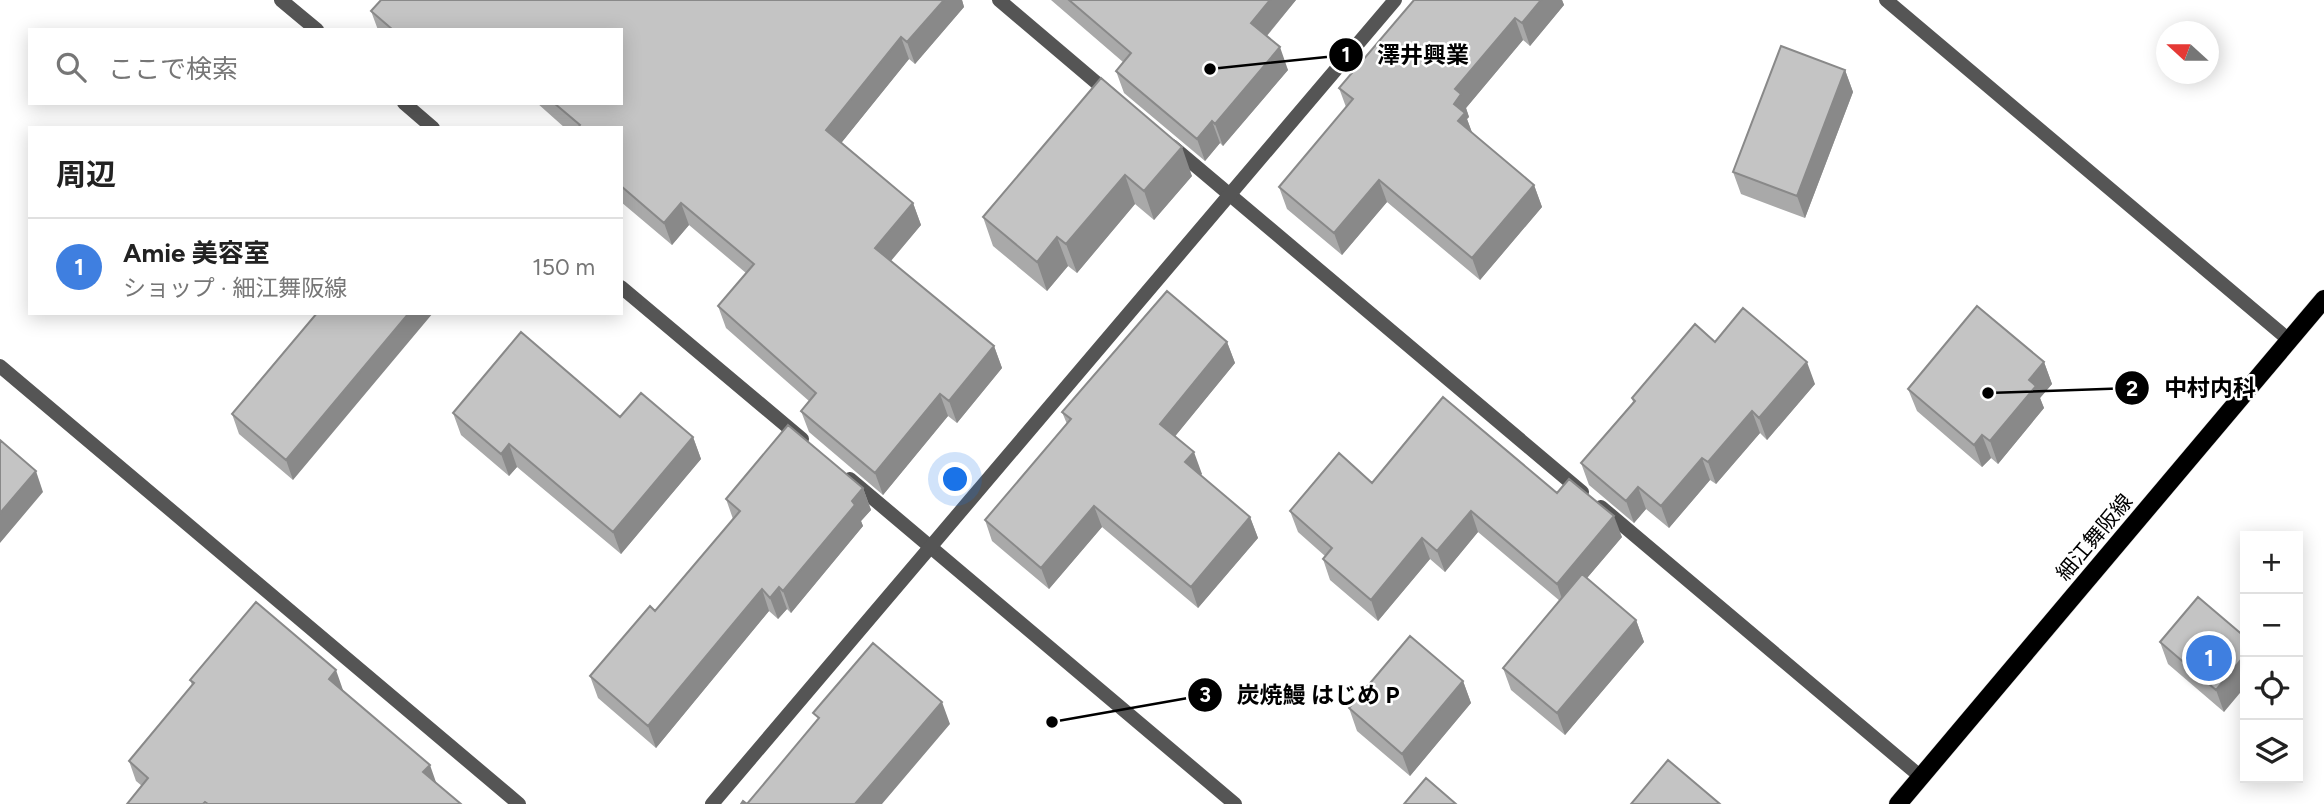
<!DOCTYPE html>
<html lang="ja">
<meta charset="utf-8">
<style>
:root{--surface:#fff;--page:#f6f6f6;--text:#222;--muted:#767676;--line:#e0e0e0;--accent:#000}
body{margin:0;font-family:Figtree,"Noto Sans JP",sans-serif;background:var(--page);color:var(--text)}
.controls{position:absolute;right:21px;bottom:21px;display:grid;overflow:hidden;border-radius:0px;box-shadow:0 4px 18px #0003}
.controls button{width:63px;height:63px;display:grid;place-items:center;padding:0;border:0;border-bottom:2px solid var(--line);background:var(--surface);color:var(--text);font:35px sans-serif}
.compass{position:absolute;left:2156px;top:21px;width:63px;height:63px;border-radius:50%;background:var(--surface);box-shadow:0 4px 18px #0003;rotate:291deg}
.you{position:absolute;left:956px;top:480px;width:24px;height:24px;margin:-18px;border:5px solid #fff;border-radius:50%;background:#1a73e8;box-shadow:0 0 0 10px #1a73e833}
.badge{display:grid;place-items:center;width:46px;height:46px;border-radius:50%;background:var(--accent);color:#fff;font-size:23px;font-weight:700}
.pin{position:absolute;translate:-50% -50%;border:4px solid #fff;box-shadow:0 2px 7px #0006}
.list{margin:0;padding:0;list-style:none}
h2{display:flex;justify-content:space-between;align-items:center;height:91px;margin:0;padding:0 28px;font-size:30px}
h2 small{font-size:23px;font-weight:400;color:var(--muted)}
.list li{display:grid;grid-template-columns:46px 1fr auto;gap:21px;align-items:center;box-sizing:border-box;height:98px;padding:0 28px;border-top:2px solid var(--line)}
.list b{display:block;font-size:26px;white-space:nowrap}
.list p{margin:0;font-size:23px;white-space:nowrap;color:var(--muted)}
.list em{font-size:23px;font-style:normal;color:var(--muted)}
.icon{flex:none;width:38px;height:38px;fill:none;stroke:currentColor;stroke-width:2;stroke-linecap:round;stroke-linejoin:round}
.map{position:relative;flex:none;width:2324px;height:804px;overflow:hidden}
.search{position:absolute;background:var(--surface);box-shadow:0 4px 18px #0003;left:28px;top:28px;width:595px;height:77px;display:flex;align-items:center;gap:18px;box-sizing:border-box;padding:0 24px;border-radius:0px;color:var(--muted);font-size:26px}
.panel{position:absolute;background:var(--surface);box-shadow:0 4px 18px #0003;left:28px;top:126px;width:595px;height:189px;border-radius:0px}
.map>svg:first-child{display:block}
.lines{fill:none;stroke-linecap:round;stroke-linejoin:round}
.primary-casing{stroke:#dbdbdb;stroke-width:19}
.minor{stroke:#555;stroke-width:14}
.tertiary{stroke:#555;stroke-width:14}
.primary{stroke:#000;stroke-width:18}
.wall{fill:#a9a9a9}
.shaded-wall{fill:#898989}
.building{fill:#c4c4c4;stroke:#898989;stroke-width:2}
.labels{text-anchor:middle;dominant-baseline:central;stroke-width:5;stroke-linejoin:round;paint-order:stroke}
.street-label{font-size:21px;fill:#000;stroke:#fff}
.leader{fill:none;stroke:#000;stroke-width:2.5}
.callout-dot{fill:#000;stroke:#fff;stroke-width:2.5}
.mark-label{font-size:21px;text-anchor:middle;font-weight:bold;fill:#fff}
.callout-label{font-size:23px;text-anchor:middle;font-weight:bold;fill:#000;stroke:#fff;stroke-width:5;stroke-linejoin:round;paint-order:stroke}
</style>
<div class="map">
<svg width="2324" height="804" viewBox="0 0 2324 804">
<rect width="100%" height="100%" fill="#fff"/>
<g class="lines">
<defs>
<path id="primary" d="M1898,804L2324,299"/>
</defs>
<!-- primary casing -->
<use href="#primary" class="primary-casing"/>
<!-- minor -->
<path class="minor" d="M281,0L317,30
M999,0L1111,95
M1886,0L2289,340
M404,103L433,128
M1172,146L1582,492
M621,287L802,439
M0,366L519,804
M850,479L1235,804
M1601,507L1921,777"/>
<!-- tertiary -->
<path class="tertiary" d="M712,804L1395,0"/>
<!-- primary -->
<use href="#primary" class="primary"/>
</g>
<!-- wall -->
<path class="wall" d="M381,0H962L964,7L915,64L909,59L841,143L913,203L921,225L891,261L994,346L1002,368L957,423L948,416L883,495L809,432L801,411L809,401L726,328L718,306L746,273L689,225L672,245L621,202V128H565L537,103H621V30H378L371,11Z
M1051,0H1296L1267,36L1288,70L1223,146L1220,143L1205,161L1124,93L1116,71L1123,62Z
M1414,0H1562L1564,5L1530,46L1523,40L1466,108L1469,117L1467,119L1472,133L1534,185L1542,207L1480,280L1387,202L1342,255L1287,209L1279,187L1346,107L1339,88Z
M1845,70L1853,92L1805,218L1741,194L1733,172Z
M1101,78L1192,176L1154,220L1135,204L1077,273L1068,266L1047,291L993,246L983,217Z
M317,313L293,480L239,434L232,414Z
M1227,342L1235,363L1175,436L1202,474L1200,475L1250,517L1258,538L1198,608L1102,527L1049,589L992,541L985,520L1067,424L1062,412Z
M1715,342L1815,384L1767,440L1760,433L1716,484L1710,480L1669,528L1646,509L1634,523L1589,485L1581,463L1633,402L1632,398Z
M2044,362L2052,384L2040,398L2044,408L1998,464L1991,458L1982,467L1917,411L1908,389Z
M453,413L620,417L693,437L701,459L621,554L517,467L509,476L461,435Z
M1372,483L1557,493L1622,537L1587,578L1636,620L1644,642L1565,735L1511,690L1503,668L1560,601L1478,532L1445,572L1430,559L1378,621L1330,580L1323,559L1325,556L1298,532L1290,511Z
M863,488L871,510L861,521L863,526L791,613L787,609L778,619L769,611L656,748L598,698L590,676L655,611L733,519L726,499Z
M2245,637L2224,712L2168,664L2160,642Z
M190,680L343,690V691L436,783L461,804H127L142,786L136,781L129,761L192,685Z
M1463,681L1471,703L1410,776L1357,731L1349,708Z"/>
<!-- shaded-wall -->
<path class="shaded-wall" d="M944,0H962L964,7L915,64L907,42Z
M1270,0H1296L1259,45L1251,23Z
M1541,0H1562L1564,5L1530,46L1522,23Z
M1515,18L1523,40L1466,108L1469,117L1467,119L1473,135L1458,121L1454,104L1455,89Z
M901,37L909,59L834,152L826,130Z
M1280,47L1288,70L1223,146L1215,124Z
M1845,70L1853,92L1805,218L1797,196Z
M1212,121L1220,143L1205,161L1197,139Z
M1182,147L1192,176L1154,220L1144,191Z
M1125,175L1135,204L1077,273L1066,244Z
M1379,180L1387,202L1342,255L1334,233Z
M1534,185L1542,207L1480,280L1472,258Z
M681,203L689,225L672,245L664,223Z
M913,203L921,225L883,270L875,248Z
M1057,237L1068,266L1047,291L1037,262Z
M409,313H433L293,480L286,460Z
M1227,342L1235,363L1168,445L1160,424Z
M994,346L1002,368L957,423L949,401Z
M1807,362L1815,384L1767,440L1759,418Z
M2044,362L2052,384L2040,398L2044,408L1998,464L1990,441L2029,380Z
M940,394L948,416L883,495L875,473Z
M1752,411L1760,433L1716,484L1708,462Z
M1982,435L1991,458L1982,467L1974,445Z
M693,437L701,459L621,554L613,532Z
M509,444L517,467L509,476L501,454Z
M1194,452L1202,474L1193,483L1185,462Z
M1702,458L1710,480L1669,528L1661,506Z
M36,471L43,492L0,543V513Z
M1638,487L1646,509L1634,523L1626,501Z
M863,488L871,510L861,521L863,526L791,613L783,591Z
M1094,506L1102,527L1049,589L1041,568Z
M1471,511L1478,532L1445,572L1437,551Z
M1614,516L1622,537L1564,605L1557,584Z
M1250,517L1258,538L1198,608L1191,587Z
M1422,538L1430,559L1378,621L1371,600Z
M779,587L787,609L778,619L770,598Z
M762,589L769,611L656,748L648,726Z
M1636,620L1644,642L1565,735L1557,713Z
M2245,655V687L2224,712L2216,690Z
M336,670L343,690L336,699L329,679Z
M1463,681L1471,703L1410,776L1402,754Z
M942,702L950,724L882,804H855Z
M430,765L437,785L423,772Z"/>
<!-- building -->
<path class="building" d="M381,0H944L907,42L901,37L826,130L913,203L875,248L994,346L949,401L940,394L875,473L801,411L816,393L718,306L754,264L681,203L664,223L621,186V128H578L580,125L554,103H621V30H393L371,11Z
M1069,0H1270L1251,23L1280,47L1215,124L1212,121L1197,139L1116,71L1131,53Z
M1414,0H1541L1522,23L1515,18L1455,89L1461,94L1454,104L1465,113L1458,121L1534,185L1472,258L1379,180L1334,233L1279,187L1353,99L1339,88Z
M1781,46L1845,70L1797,196L1733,172Z
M1101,78L1182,147L1144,191L1125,175L1066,244L1057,237L1037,262L983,217Z
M1167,291L1227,342L1160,424L1194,452L1185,462L1250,517L1191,587L1094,506L1041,568L985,520L1071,419L1062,412Z
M1977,306L2044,362L2029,380L2036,386L1990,441L1982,435L1974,445L1908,389Z
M1743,308L1807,362L1759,418L1752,411L1708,462L1702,458L1661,506L1638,487L1626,501L1581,463L1635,401L1632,398L1695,324L1715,342Z
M317,313H409L286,460L232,414Z
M521,332L620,417L641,393L693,437L613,532L509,444L501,454L453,413Z
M1443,397L1557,493L1569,479L1614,516L1557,584L1471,511L1437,551L1422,538L1371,600L1323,559L1332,548L1290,511L1339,453L1372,483Z
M788,425L863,488L852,501L855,505L783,591L779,587L770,598L762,589L648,726L590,676L650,606L655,611L740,511L726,499Z
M0,440L36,471L0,513Z
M1582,574L1636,620L1557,713L1503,668Z
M2198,597L2245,637V655L2216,690L2160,642Z
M256,602L336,670L329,679L430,765L423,772L461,804H208L205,802L203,804H127L148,778L129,761L194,683L190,680Z
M1410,636L1463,681L1402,754L1349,708Z
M873,643L942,702L855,804H741L743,801L747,804L819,718L813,713Z
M1668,760L1720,804H1631Z
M1426,778L1456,804H1404Z"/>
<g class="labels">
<!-- street labels -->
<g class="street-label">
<text transform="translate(2094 537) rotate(-50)">細江舞阪線</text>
</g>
</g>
<!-- callouts -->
<path class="leader" d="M1210 69L1346 55M1988 393L2132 388M1052 722L1205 695"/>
<g class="callout-dot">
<circle cx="1210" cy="69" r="7"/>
<circle cx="1988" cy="393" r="7"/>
<circle cx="1052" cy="722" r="7"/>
<circle cx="1346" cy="55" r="18"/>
<circle cx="2132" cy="388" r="18"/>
<circle cx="1205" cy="695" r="18"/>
</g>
<g class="mark-label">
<text x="1346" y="62">1</text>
<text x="2132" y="396">2</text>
<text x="1205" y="702">3</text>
</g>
<g class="callout-label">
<text x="1423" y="63">澤井興業</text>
<text x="2210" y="396">中村内科</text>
<text x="1318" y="703">炭焼鰻 はじめ P</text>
</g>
</svg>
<div class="controls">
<button>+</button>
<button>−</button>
<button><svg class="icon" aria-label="locate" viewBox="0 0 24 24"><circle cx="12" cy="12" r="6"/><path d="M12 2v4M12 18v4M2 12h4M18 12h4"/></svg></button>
<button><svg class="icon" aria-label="layers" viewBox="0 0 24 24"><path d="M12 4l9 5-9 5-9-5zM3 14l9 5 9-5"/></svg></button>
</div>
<svg class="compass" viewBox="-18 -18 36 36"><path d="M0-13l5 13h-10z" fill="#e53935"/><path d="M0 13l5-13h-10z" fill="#767676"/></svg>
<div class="you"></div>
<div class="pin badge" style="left:2209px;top:658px;background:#3f7fe0">1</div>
<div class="search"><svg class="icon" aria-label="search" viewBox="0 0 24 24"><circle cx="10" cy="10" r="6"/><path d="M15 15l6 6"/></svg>ここで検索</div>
<section class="panel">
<h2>周辺<small></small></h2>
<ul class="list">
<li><span class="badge" style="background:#3f7fe0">1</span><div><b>Amie 美容室</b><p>ショップ · 細江舞阪線</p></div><em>150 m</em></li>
</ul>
</section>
</div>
